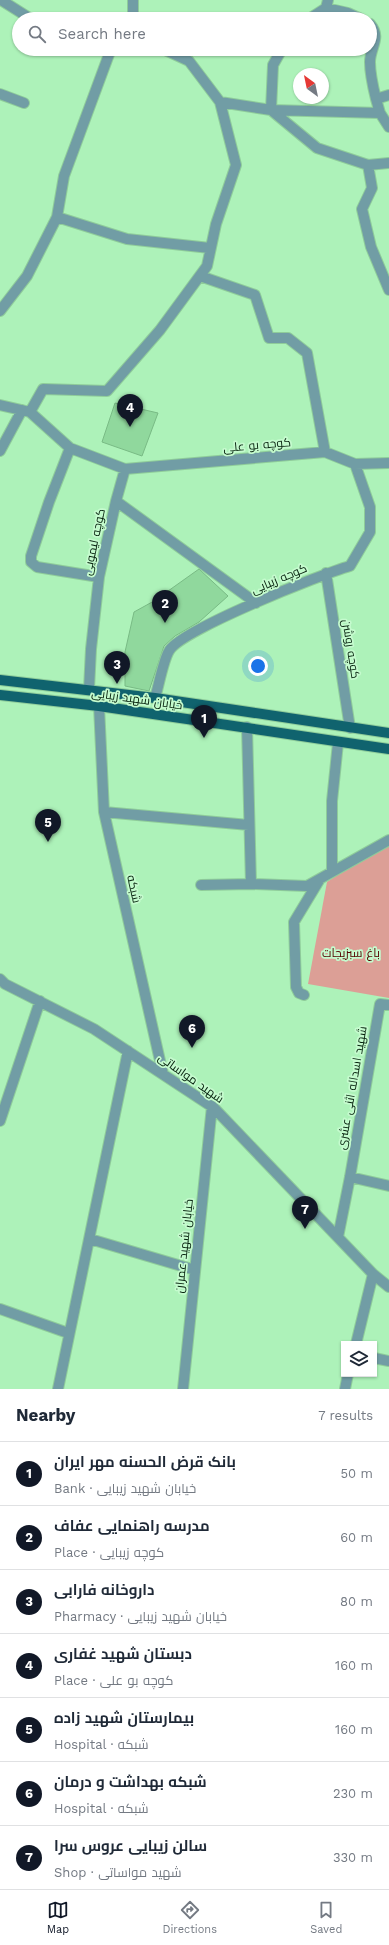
<!DOCTYPE html>
<meta charset="utf-8">
<style>
:root{--surface:#fff;--page:#f6f6f7;--text:#1f2937;--muted:#747a83;--line:#e0e1e3;--accent:#111827}
body{margin:0;font-family:"Work Sans",Cairo,sans-serif;background:var(--page);color:var(--text)}
.controls{position:absolute;right:12px;bottom:12px;display:grid;overflow:hidden;border-radius:0px;box-shadow:0 1px 3px #0004}
.controls button{width:36px;height:36px;display:grid;place-items:center;padding:0;border:0;border-bottom:1px solid var(--line);background:var(--surface);color:var(--text);font:20px sans-serif}
.compass{position:absolute;left:293px;top:68px;width:36px;height:36px;border-radius:50%;background:var(--surface);box-shadow:0 1px 3px #0004;rotate:327deg}
.you{position:absolute;left:258px;top:666px;width:14px;height:14px;margin:-10px;border:3px solid #fff;border-radius:50%;background:#1a73e8;box-shadow:0 0 0 6px #1a73e833}
.badge{display:grid;place-items:center;width:26px;height:26px;border-radius:50%;background:var(--accent);color:#fff;font-size:13px;font-weight:700}
.pin{position:absolute;translate:-50% -33px;filter:drop-shadow(0 1px 2px #0008)}
.pin::after{content:'';position:absolute;top:21px;width:14px;height:12px;background:inherit;clip-path:polygon(0 0,100% 0,50% 100%)}
.list{margin:0;padding:0;list-style:none}
h2{display:flex;justify-content:space-between;align-items:center;height:52px;margin:0;padding:0 16px;font-size:17px}
h2 small{font-size:13px;font-weight:400;color:var(--muted)}
.list li{display:grid;grid-template-columns:26px 1fr auto;gap:12px;align-items:center;box-sizing:border-box;height:64px;padding:0 16px;border-top:1px solid var(--line)}
.list b{display:block;font-size:15px;white-space:nowrap}
.list p{margin:0;font-size:13px;white-space:nowrap;color:var(--muted)}
.list em{font-size:13px;font-style:normal;color:var(--muted)}
.icon{flex:none;width:22px;height:22px;fill:none;stroke:currentColor;stroke-width:2;stroke-linecap:round;stroke-linejoin:round}
.map{position:relative;flex:none;width:389px;height:1389px;overflow:hidden}
.search{position:absolute;background:var(--surface);box-shadow:0 1px 3px #0004;left:12px;right:12px;top:12px;height:44px;display:flex;align-items:center;gap:10px;box-sizing:border-box;padding:0 14px;border-radius:22px;color:var(--muted);font-size:15px}
.sheet{height:500px;background:var(--surface)}
nav{display:flex;justify-content:space-around;align-items:center;box-sizing:border-box;height:56px;border-top:1px solid var(--line);background:var(--surface);font-size:11px;color:var(--muted)}
nav a{display:grid;justify-items:center;gap:2px}
nav .on{color:var(--accent)}
.map>svg:first-child{display:block}
.green{fill:#dc9f96}
.building{fill:#90d89d;stroke:#79bb85}
.lines{fill:none;stroke-linecap:round;stroke-linejoin:round}
.minor-casing{stroke:#8fcc9a;stroke-width:12}
.major-casing{stroke:#8fcc9a;stroke-width:12}
.minor{stroke:#719da5;stroke-width:10}
.major{stroke:#10636e;stroke-width:10}
.labels{text-anchor:middle;dominant-baseline:central;stroke-width:3.5;stroke-linejoin:round;paint-order:stroke}
.street-label{font-size:12px;fill:#05210d;stroke:#c5fbce}
.park-label{font-size:12px;fill:#550402;stroke:#c5fbce}
</style>
<div class="map">
<svg width="389" height="1389" viewBox="0 0 389 1389">
<rect width="100%" height="100%" fill="#adf2b9"/>
<!-- green -->
<path class="green" d="M389,841V998L308,984L327,882Z"/>
<!-- building -->
<path class="building" d="M115,403L158,413L142,456L102,442Z
M199,569L228,596L199,622L175,636L164,646L149,691L125,686V652L134,612L154,601Z"/>
<g class="lines">
<defs>
<path id="minor" d="M1,0L31,19
M326,8L348,13L361,19
M133,19V0
M309,19L326,8L328,0
M370,24C382,38 370,47 370,62C370,75 373,87 376,99
M163,49L189,61L220,102L271,110L380,113L376,99L389,95
M282,49L273,65L271,110L317,148L368,165L389,163
M0,94L24,103
M380,113L389,127
M368,165L372,188L362,209L371,247L389,290
M57,217L127,239L210,248
M200,276L255,295L269,338H288L307,353L325,452
M0,311L27,276L57,217L64,176L111,49
M0,405L30,412L70,448L125,469L325,452L355,464L389,463
M30,412L43,389L107,391L160,330L207,266L216,224L236,165L220,102
M70,448L49,502L31,556V562L37,567L99,577
M0,451L22,410
M116,501L125,469
M326,573L350,728
M89,689L91,649L99,577L116,501L256,603
M155,698C159,685 163,661 169,651C180,630 322,574 350,566L370,532V507L355,464
M99,706L104,812L163,1074
M247,727L251,884L307,886L332,872V801L338,743
M104,812L249,825
M332,872L389,840
M201,885L251,884
M0,979L5,984L94,1029L214,1108L373,1274L389,1287
M304,995L299,993L296,987L294,922L320,879
M0,1121L40,1001
M350,1177L389,1186
M338,1237L350,1177L380,1004L389,1005
M90,1239L195,1270
M0,1309L68,1333
M356,1344L373,1274
M374,1358L389,1361
M58,1389L128,1051
M183,1389L212,1106
M345,1389L348,1374"/>
<path id="major" d="M0,680L155,698L389,733
M0,695L99,706L389,749"/>
</defs>
<!-- minor casing -->
<use href="#minor" class="minor-casing"/>
<!-- major casing -->
<use href="#major" class="major-casing"/>
<!-- minor -->
<use href="#minor" class="minor"/>
<!-- major -->
<use href="#major" class="major"/>
</g>
<g class="labels">
<!-- street labels -->
<g class="street-label">
<text transform="translate(257 445) rotate(-5)">کوچه بو علی</text>
<text transform="translate(94 542) rotate(-78)">کوچه لیمویی</text>
<text transform="translate(279 579) rotate(-23)">کوچه زیبایی</text>
<text transform="translate(351 649) rotate(81)">کوچه روشن</text>
<text transform="translate(137 699) rotate(8)">خیابان شهید زیبایی</text>
<text transform="translate(134 889) rotate(77)">شبکه</text>
<text transform="translate(191 1078) rotate(35)">شهید مواساتی</text>
<text transform="translate(352 1088) rotate(-80)">شهید اسداله اثنی عشری</text>
<text transform="translate(184 1246) rotate(-84)">خیابان شهید عمران</text>
</g>
<!-- park labels -->
<g class="park-label">
<text x="351" y="953">باغ سبزیجات</text>
</g>
</g>
</svg>
<div class="controls">
<button><svg class="icon" aria-label="layers" viewBox="0 0 24 24"><path d="M12 4l9 5-9 5-9-5zM3 14l9 5 9-5"/></svg></button>
</div>
<svg class="compass" viewBox="-18 -18 36 36"><path d="M0-13l5 13h-10z" fill="#e53935"/><path d="M0 13l5-13h-10z" fill="#747a83"/></svg>
<div class="you"></div>
<div class="pin badge" style="left:204px;top:738px">1</div>
<div class="pin badge" style="left:165px;top:623px">2</div>
<div class="pin badge" style="left:117px;top:684px">3</div>
<div class="pin badge" style="left:130px;top:427px">4</div>
<div class="pin badge" style="left:48px;top:842px">5</div>
<div class="pin badge" style="left:192px;top:1048px">6</div>
<div class="pin badge" style="left:305px;top:1229px">7</div>
<div class="search"><svg class="icon" aria-label="search" viewBox="0 0 24 24"><circle cx="10" cy="10" r="6"/><path d="M15 15l6 6"/></svg>Search here</div>
</div>
<section class="sheet">
<h2>Nearby<small>7 results</small></h2>
<ul class="list">
<li><span class="badge">1</span><div><b>بانک قرض الحسنه مهر ایران</b><p>Bank · خیابان شهید زیبایی</p></div><em>50 m</em></li>
<li><span class="badge">2</span><div><b>مدرسه راهنمایی عفاف</b><p>Place · کوچه زیبایی</p></div><em>60 m</em></li>
<li><span class="badge">3</span><div><b>داروخانه فارابی</b><p>Pharmacy · خیابان شهید زیبایی</p></div><em>80 m</em></li>
<li><span class="badge">4</span><div><b>دبستان شهید غفاری</b><p>Place · کوچه بو علی</p></div><em>160 m</em></li>
<li><span class="badge">5</span><div><b>بیمارستان شهید زاده</b><p>Hospital · شبکه</p></div><em>160 m</em></li>
<li><span class="badge">6</span><div><b>شبکه بهداشت و درمان</b><p>Hospital · شبکه</p></div><em>230 m</em></li>
<li><span class="badge">7</span><div><b>سالن زیبایی عروس سرا</b><p>Shop · شهید مواساتی</p></div><em>330 m</em></li>
</ul>
</section>
<nav>
<a class="on"><svg class="icon" aria-label="map" viewBox="0 0 24 24"><path d="M3 6l6-2 6 2 6-2v14l-6 2-6-2-6 2zM9 4v14M15 6v14"/></svg>Map</a>
<a><svg class="icon" aria-label="directions" viewBox="0 0 24 24"><path d="M12 3l9 9-9 9-9-9zM9 14v-3h6M13 9l2 2-2 2"/></svg>Directions</a>
<a><svg class="icon" aria-label="saved" viewBox="0 0 24 24"><path d="M7 4h10v16l-5-4-5 4z"/></svg>Saved</a>
</nav>
